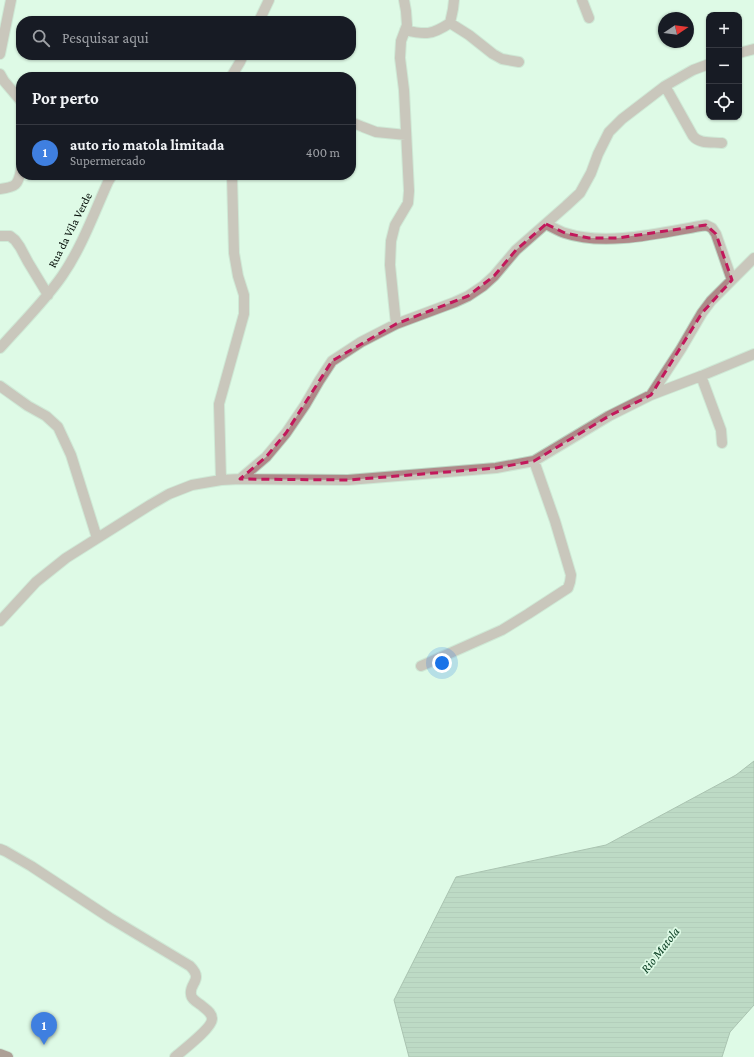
<!DOCTYPE html>
<html lang="pt">
<meta charset="utf-8">
<style>
:root{--surface:#171b24;--page:#20242c;--text:#f1f3f6;--muted:#9ea1a6;--line:#363941;--accent:#7c3aed}
body{margin:0;font-family:"Crimson Pro",serif;background:var(--page);color:var(--text)}
.controls{position:absolute;right:12px;top:12px;display:grid;overflow:hidden;border-radius:8px;box-shadow:0 1px 3px #0004}
.controls button{width:36px;height:36px;display:grid;place-items:center;padding:0;border:0;border-bottom:1px solid var(--line);background:var(--surface);color:var(--text);font:20px sans-serif}
.compass{position:absolute;left:658px;top:12px;width:36px;height:36px;border-radius:50%;background:var(--surface);box-shadow:0 1px 3px #0004;rotate:77deg}
.you{position:absolute;left:442px;top:663px;width:14px;height:14px;margin:-10px;border:3px solid #fff;border-radius:50%;background:#1a73e8;box-shadow:0 0 0 6px #1a73e833}
.badge{display:grid;place-items:center;width:26px;height:26px;border-radius:50%;background:var(--accent);color:#fff;font-size:13px;font-weight:700}
.pin{position:absolute;translate:-50% -33px;filter:drop-shadow(0 1px 2px #0008)}
.pin::after{content:'';position:absolute;top:21px;width:14px;height:12px;background:inherit;clip-path:polygon(0 0,100% 0,50% 100%)}
.list{margin:0;padding:0;list-style:none}
h2{display:flex;justify-content:space-between;align-items:center;height:52px;margin:0;padding:0 16px;font-size:17px}
h2 small{font-size:13px;font-weight:400;color:var(--muted)}
.list li{display:grid;grid-template-columns:26px 1fr auto;gap:12px;align-items:center;box-sizing:border-box;height:56px;padding:0 16px;border-top:1px solid var(--line)}
.list b{display:block;font-size:15px;white-space:nowrap}
.list p{margin:0;font-size:13px;white-space:nowrap;color:var(--muted)}
.list em{font-size:13px;font-style:normal;color:var(--muted)}
.icon{flex:none;width:22px;height:22px;fill:none;stroke:currentColor;stroke-width:2;stroke-linecap:round;stroke-linejoin:round}
.map{position:relative;flex:none;width:754px;height:1057px;overflow:hidden}
.search{position:absolute;background:var(--surface);box-shadow:0 1px 3px #0004;left:16px;top:16px;width:340px;height:44px;display:flex;align-items:center;gap:10px;box-sizing:border-box;padding:0 14px;border-radius:16px;color:var(--muted);font-size:15px}
.panel{position:absolute;background:var(--surface);box-shadow:0 1px 3px #0004;left:16px;top:72px;width:340px;height:108px;border-radius:16px}
.map>svg:first-child{display:block}
.water{fill:url(#water-rules);stroke:#6a8271}
.lines{fill:none;stroke-linecap:round;stroke-linejoin:round}
.minor-casing{stroke:#bbd4c2;stroke-width:12}
.major-casing{stroke:#bbd4c2;stroke-width:12}
.minor{stroke:#af8989;stroke-width:10}
.major{stroke:#723436;stroke-width:10}
.marked{fill:none;stroke:#c2185b;stroke-width:3;stroke-dasharray:8 5;stroke-linejoin:round}
.labels{text-anchor:middle;dominant-baseline:central;stroke-width:3.5;stroke-linejoin:round;paint-order:stroke}
.street-label{font-size:12px;fill:#050e08;stroke:#defae6}
.water-label{font-size:13px;font-style:italic;fill:#0f4327;stroke:#defae6}
</style>
<div class="map">
<svg width="754" height="1057" viewBox="0 0 754 1057">
<defs>
<pattern id="water-rules" width="6" height="5" patternUnits="userSpaceOnUse"><rect width="6" height="5" fill="#95b39e"/><path d="M0 2.5h6" fill="none" stroke="#7f9987"/></pattern>
</defs>
<rect width="100%" height="100%" fill="#defae6"/>
<!-- water -->
<path class="water" d="M754,761V1005L730,1032L722,1057H409L394,1000L456,877L606,845L736,775Z"/>
<g class="lines">
<defs>
<path id="minor" d="M582,0L589,18
M259,21L269,0
M450,23L469,35L493,54L502,59L519,62
M405,30C425,35 432,35 450,23L453,9L454,0
M739,53L754,49
M0,54L11,0
M0,74L4,81L21,101
M231,77L240,62L243,55
M665,86L693,136C699,144 712,142 722,143
M351,122L363,127L376,132L406,135
M0,189C16,187 18,185 21,170
M546,224C552,227 559,231 565,233C607,247 664,232 706,225L712,228L716,234L732,280
M0,236H10L15,240L20,247L28,262L48,295
M396,324L390,265L391,241L395,225L408,203L409,191L404,90L400,58L401,41L407,25L406,11L404,0
M0,348C21,324 44,302 62,276C82,247 94,213 108,182L112,175
M701,376L721,430L722,443
M0,386L28,406L46,416L58,427L71,455L97,538
M651,395L681,349L702,313L711,301L754,258
M240,479L266,457L286,433L305,405L319,381L332,361L361,342L396,324L455,302L468,296L483,286L494,276L516,250L566,206L580,193L591,173L598,154L609,132L622,119L665,86L693,70L709,64
M221,480L219,404L244,314V295L238,276L234,253L232,175
M0,621L36,582L66,558L150,505L169,494L192,485L221,480L240,479L348,480L496,468L534,461L609,416L651,395L701,376L754,354
M421,666L502,630L528,614L568,588L570,582L571,575L555,521L534,461
M0,849L5,851L31,866L110,918L190,966C204,980 189,983 191,994C191,999 197,1002 201,1005C205,1009 212,1012 212,1019C212,1028 183,1050 175,1057"/>
<path id="major" d="M0,1054L8,1057"/>
</defs>
<!-- minor casing -->
<use href="#minor" class="minor-casing"/>
<!-- major casing -->
<use href="#major" class="major-casing"/>
<!-- minor -->
<use href="#minor" class="minor"/>
<!-- major -->
<use href="#major" class="major"/>
</g>
<!-- marked area -->
<path d="M0 0H754V1057H0ZM546,224L565,233L589,238H618L706,225L716,234L732,280L702,313L651,395L609,416L534,461L496,468L348,480L240,479L266,457L286,433L332,361L396,324L468,296L494,276L516,250Z" fill="#defae6" fill-opacity=".55" fill-rule="evenodd"/>
<path class="marked" d="M546,224L565,233L589,238H618L706,225L716,234L732,280L702,313L651,395L609,416L534,461L496,468L348,480L240,479L266,457L286,433L332,361L396,324L468,296L494,276L516,250Z"/>
<g class="labels">
<!-- street labels -->
<g class="street-label">
<text transform="translate(70 230) rotate(-63)">Rua da Vila Verde</text>
</g>
<!-- water labels -->
<g class="water-label">
<text transform="translate(660 950) rotate(-52)">Rio Matola</text>
</g>
</g>
</svg>
<div class="controls">
<button>+</button>
<button>−</button>
<button><svg class="icon" aria-label="locate" viewBox="0 0 24 24"><circle cx="12" cy="12" r="6"/><path d="M12 2v4M12 18v4M2 12h4M18 12h4"/></svg></button>
</div>
<svg class="compass" viewBox="-18 -18 36 36"><path d="M0-13l5 13h-10z" fill="#e53935"/><path d="M0 13l5-13h-10z" fill="#9ea1a6"/></svg>
<div class="you"></div>
<div class="pin badge" style="left:44px;top:1045px;background:#3f7fe0">1</div>
<div class="search"><svg class="icon" aria-label="search" viewBox="0 0 24 24"><circle cx="10" cy="10" r="6"/><path d="M15 15l6 6"/></svg>Pesquisar aqui</div>
<section class="panel">
<h2>Por perto<small></small></h2>
<ul class="list">
<li><span class="badge" style="background:#3f7fe0">1</span><div><b>auto rio matola limitada</b><p>Supermercado</p></div><em>400 m</em></li>
</ul>
</section>
</div>
